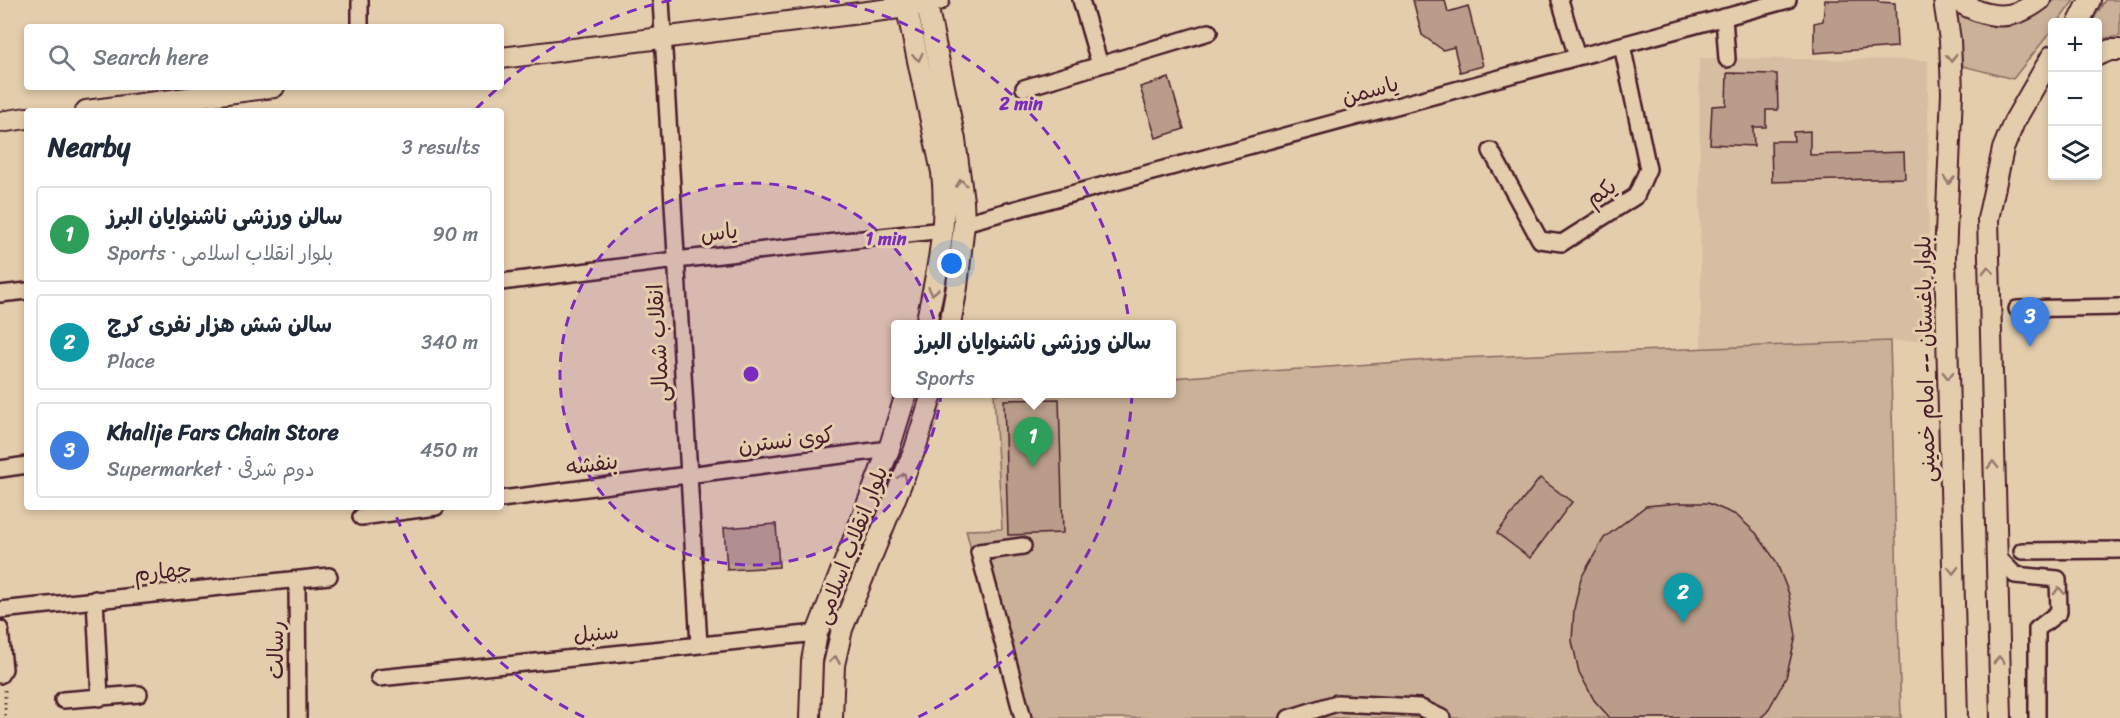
<!DOCTYPE html>
<meta charset="utf-8">
<style>
:root{--surface:#fff;--page:#f2f2f3;--text:#1f2937;--muted:#747a83;--line:#e0e1e3;--accent:#c8321e}
body{margin:0;font-family:Sriracha,"Playpen Sans Arabic",sans-serif;background:var(--page);color:var(--text)}
.controls{position:absolute;right:18px;top:18px;display:grid;overflow:hidden;border-radius:6px;box-shadow:0 3px 9px #0003}
.controls button{width:54px;height:54px;display:grid;place-items:center;padding:0;border:0;border-bottom:2px solid var(--line);background:var(--surface);color:var(--text);font:30px sans-serif}
.you{position:absolute;left:952px;top:264px;width:21px;height:21px;margin:-15px;border:4px solid #fff;border-radius:50%;background:#1a73e8;box-shadow:0 0 0 9px #1a73e833}
.badge{display:grid;place-items:center;width:39px;height:39px;border-radius:50%;background:var(--accent);color:#fff;font-size:20px;font-weight:700}
.pin{position:absolute;translate:-50% -50px;filter:drop-shadow(0 2px 3px #0008)}
.pin::after{content:'';position:absolute;top:32px;width:21px;height:18px;background:inherit;clip-path:polygon(0 0,100% 0,50% 100%)}
.popup{position:absolute;left:891px;top:320px;width:285px;height:78px;box-sizing:border-box;display:grid;place-content:center;border-radius:6px;background:var(--surface);filter:drop-shadow(0 2px 4px #0005);font-size:20px;white-space:nowrap;color:var(--muted)}
.popup b{font-size:22px;color:var(--text)}
.popup::after{content:'';position:absolute;left:50%;top:100%;margin-left:-12px;border:12px solid transparent;border-top-color:var(--surface)}
.list{margin:0;padding:0;list-style:none}
h2{display:flex;justify-content:space-between;align-items:center;height:78px;margin:0;padding:0 24px;font-size:26px}
h2 small{font-size:20px;font-weight:400;color:var(--muted)}
.list li{display:grid;grid-template-columns:39px 1fr auto;gap:18px;align-items:center;box-sizing:border-box;height:96px;margin:0 12px 12px;padding:0 12px;border:2px solid var(--line);border-radius:6px}
.list b{display:block;font-size:22px;white-space:nowrap}
.list p{margin:0;font-size:20px;white-space:nowrap;color:var(--muted)}
.list em{font-size:20px;font-style:normal;color:var(--muted)}
.icon{flex:none;width:33px;height:33px;fill:none;stroke:currentColor;stroke-width:2;stroke-linecap:round;stroke-linejoin:round}
.map{position:relative;flex:none;width:2120px;height:718px;overflow:hidden}
.search{position:absolute;background:var(--surface);box-shadow:0 3px 9px #0003;left:24px;top:24px;width:480px;height:66px;display:flex;align-items:center;gap:15px;box-sizing:border-box;padding:0 21px;border-radius:6px;color:var(--muted);font-size:22px}
.panel{position:absolute;background:var(--surface);box-shadow:0 3px 9px #0003;left:24px;top:108px;width:480px;height:402px;border-radius:6px}
.map>svg:first-child{display:block}
.built{fill:#d7bea2}
.green{fill:#cbb198;stroke:#8a6862;stroke-width:1.5}
.building{fill:#b99c89;stroke:#4a1f2b;stroke-width:1.5}
.lines{fill:none;stroke-linecap:round;stroke-linejoin:round}
.minor-casing{stroke:#4a1f2b;stroke-width:20}
.major-casing{stroke:#4a1f2b;stroke-width:24}
.path{stroke:#4a1f2b;stroke-width:3;stroke-dasharray:1.5 4.5;stroke-linecap:butt}
.minor{stroke:#e4cdad;stroke-width:15}
.major{stroke:#e4cdad;stroke-width:20}
.oneway{stroke:#97766c}
.ring{fill:none;stroke:#7b2cbf;stroke-width:3;stroke-dasharray:10 8}
.labels{text-anchor:middle;dominant-baseline:central;stroke-width:6;stroke-linejoin:round;paint-order:stroke}
.street-label{font-size:22px;fill:#4a1f2b;stroke:#e4cdad}
.centre{fill:#7b2cbf;stroke:#e4cdad;stroke-width:3}
.ring-label{font-size:18px;text-anchor:middle;font-weight:bold;fill:#7b2cbf;stroke:#e4cdad;stroke-width:6;stroke-linejoin:round;paint-order:stroke}
</style>
<div class="map">
<svg width="2120" height="718" viewBox="0 0 2120 718">
<rect width="100%" height="100%" fill="#e4cdad"/>
<filter id="ink" filterUnits="userSpaceOnUse"><feTurbulence type="fractalNoise" baseFrequency=".0167" numOctaves="2"/><feDisplacementMap in="SourceGraphic" scale="12" xChannelSelector="R" yChannelSelector="G"/><feConvolveMatrix kernelMatrix="1 2 1 2 8 2 1 2 1" color-interpolation-filters="sRGB"/></filter>
<g filter="url(#ink)">
<!-- built -->
<path class="built" d="M1699,58L1928,60L1929,340L1701,348Z"/>
<!-- green -->
<path class="green" d="M2052,0H2074L2058,22H2052V30L2013,79L1963,66L1955,10C1992,36 2011,22 2048,5Z
M2105,0H2120V36L2098,39V22H2092Z
M1890,341L1901,718H1015L966,530L1002,529L994,394H1171V378L1458,358Z"/>
<!-- building -->
<path class="building" d="M1413,0H1445L1448,12L1468,6L1483,66L1460,72L1454,47L1443,50L1422,35Z
M1825,0H1878L1879,2L1895,3L1897,47L1814,53V23L1823,21Z
M1727,73L1777,74L1778,110H1766V127H1753L1754,146L1710,144L1712,106L1726,105Z
M1169,78L1184,129L1156,138L1140,87Z
M1810,131V155L1904,152L1905,178L1772,182L1771,141H1794L1793,132Z
M1059,399L1063,533L1008,535L1004,400Z
M1540,478L1572,502L1530,558L1497,533Z
M1678,503H1708L1736,515L1756,533L1776,561L1789,594L1796,636L1786,678L1767,712L1760,718H1610L1594,700L1579,672L1572,641L1574,609L1581,578L1604,538L1646,506Z
M776,524L779,567L727,570L724,528Z"/>
<g class="lines">
<defs>
<path id="minor" d="M360,0V27
M661,0L699,645
M1081,0L1100,65
M1560,0L1577,57
M1724,17L1727,59
M1024,88L1209,32
M1491,151L1540,240L1562,243L1636,196L1648,169L1622,45
M964,223L1788,0
M501,282L676,260L943,230
M0,294L27,291
M2017,309L2120,307
M0,469L27,465
M501,499L889,449
M361,517L436,507
M1023,546L979,552L1023,718
M2022,551L2120,550
M1995,554L2015,575L2058,579L2059,612L2037,629V718
M297,581L298,718
M95,599L100,698
M0,610L329,576
M0,629L4,669L0,675
M379,678L817,633
M63,700L139,694
M1289,718L1337,703L1419,707L1442,718"/>
<path id="major" d="M905,0L942,172C948,224 937,274 926,324
M926,0L955,140L963,201L964,223L957,287L950,324
M1944,0L1950,40L1952,93L1945,257L1957,718
M1957,0C1964,6 1971,8 1978,11C2002,20 2020,15 2040,0
M2079,22L2090,0
M2098,55L2110,50H2120
M501,58L907,7L939,0
M86,111L274,87
M0,122L27,118
M810,718L812,661L817,633L889,449L906,394
M832,718L834,665L842,629L915,449L932,394
M2001,718L1988,219L2003,149L2014,122L2052,56"/>
</defs>
<!-- minor casing -->
<use href="#minor" class="minor-casing"/>
<!-- major casing -->
<use href="#major" class="major-casing"/>
<!-- path -->
<path class="path" d="M5,690V718"/>
<!-- minor -->
<use href="#minor" class="minor"/>
<!-- major -->
<use href="#major" class="major"/>
</g>
<!-- one-way arrows -->
<defs><path id="oneway-chevron" d="M-2-3.5L2.5 0L-2 3.5" fill="none" stroke-width="1.6" stroke-linecap="round" stroke-linejoin="round" transform="scale(1.5)"/></defs>
<g class="oneway">
<use href="#oneway-chevron" transform="translate(918 57) rotate(78)"/>
<use href="#oneway-chevron" transform="translate(1951 58) rotate(87)"/>
<use href="#oneway-chevron" transform="translate(1949 180) rotate(93)"/>
<use href="#oneway-chevron" transform="translate(961 183) rotate(-98)"/>
<use href="#oneway-chevron" transform="translate(1988 270) rotate(-91)"/>
<use href="#oneway-chevron" transform="translate(933 291) rotate(101)"/>
<use href="#oneway-chevron" transform="translate(1948 375) rotate(89)"/>
<use href="#oneway-chevron" transform="translate(1993 465) rotate(-91)"/>
<use href="#oneway-chevron" transform="translate(903 477) rotate(-68)"/>
<use href="#oneway-chevron" transform="translate(1953 570) rotate(89)"/>
<use href="#oneway-chevron" transform="translate(2059 591) rotate(-92)"/>
<use href="#oneway-chevron" transform="translate(835 660) rotate(-80)"/>
<use href="#oneway-chevron" transform="translate(1999 660) rotate(-92)"/>
</g>
</g>
<!-- distance rings -->
<circle cx="751" cy="374" r="191" fill="#7b2cbf" fill-opacity=".12"/>
<g class="ring">
<circle cx="751" cy="374" r="191"/>
<path d="M584 717A382 382 0 0 1 393 508M476 109A382 382 0 0 1 498 88M503 84A382 382 0 0 1 672 0M830 0A382 382 0 0 1 918 717"/>
</g>
<g class="labels">
<!-- street labels -->
<g class="street-label">
<text transform="translate(1370 90) rotate(-15)">یاسمن</text>
<text transform="translate(1601 192) rotate(-33)">یکم</text>
<text transform="translate(719 232) rotate(-6)">یاس</text>
<text transform="translate(658 343) rotate(-93)">انقلاب شمالی</text>
<text transform="translate(1925 359) rotate(-91)">بلوار باغستان -- امام خمینی</text>
<text transform="translate(786 440) rotate(-7)">کوی نسترن</text>
<text transform="translate(592 464) rotate(-7)">بنفشه</text>
<text transform="translate(851 545) rotate(-69)">بلوار انقلاب اسلامی</text>
<text transform="translate(163 571) rotate(-5)">چهارم</text>
<text transform="translate(596 633) rotate(-6)">سنبل</text>
<text transform="translate(275 650) rotate(-90)">رسالت</text>
</g>
</g>
<circle cx="751" cy="374" r="9" class="centre"/>
<g class="ring-label">
<text x="1021" y="110">2 min</text>
<text x="886" y="245">1 min</text>
</g>
</svg>
<div class="controls">
<button>+</button>
<button>−</button>
<button><svg class="icon" aria-label="layers" viewBox="0 0 24 24"><path d="M12 4l9 5-9 5-9-5zM3 14l9 5 9-5"/></svg></button>
</div>
<div class="you"></div>
<div class="pin badge" style="left:1033px;top:467px;background:#2e9e5b">1</div>
<div class="popup"><b>سالن ورزشی ناشنوایان البرز</b>Sports</div>
<div class="pin badge" style="left:1683px;top:623px;background:#0f9aa8">2</div>
<div class="pin badge" style="left:2030px;top:347px;background:#3f7fe0">3</div>
<div class="search"><svg class="icon" aria-label="search" viewBox="0 0 24 24"><circle cx="10" cy="10" r="6"/><path d="M15 15l6 6"/></svg>Search here</div>
<section class="panel">
<h2>Nearby<small>3 results</small></h2>
<ul class="list">
<li><span class="badge" style="background:#2e9e5b">1</span><div><b>سالن ورزشی ناشنوایان البرز</b><p>Sports · بلوار انقلاب اسلامی</p></div><em>90 m</em></li>
<li><span class="badge" style="background:#0f9aa8">2</span><div><b>سالن شش هزار نفری کرج</b><p>Place</p></div><em>340 m</em></li>
<li><span class="badge" style="background:#3f7fe0">3</span><div><b>Khalije Fars Chain Store</b><p>Supermarket · دوم شرقی</p></div><em>450 m</em></li>
</ul>
</section>
</div>
